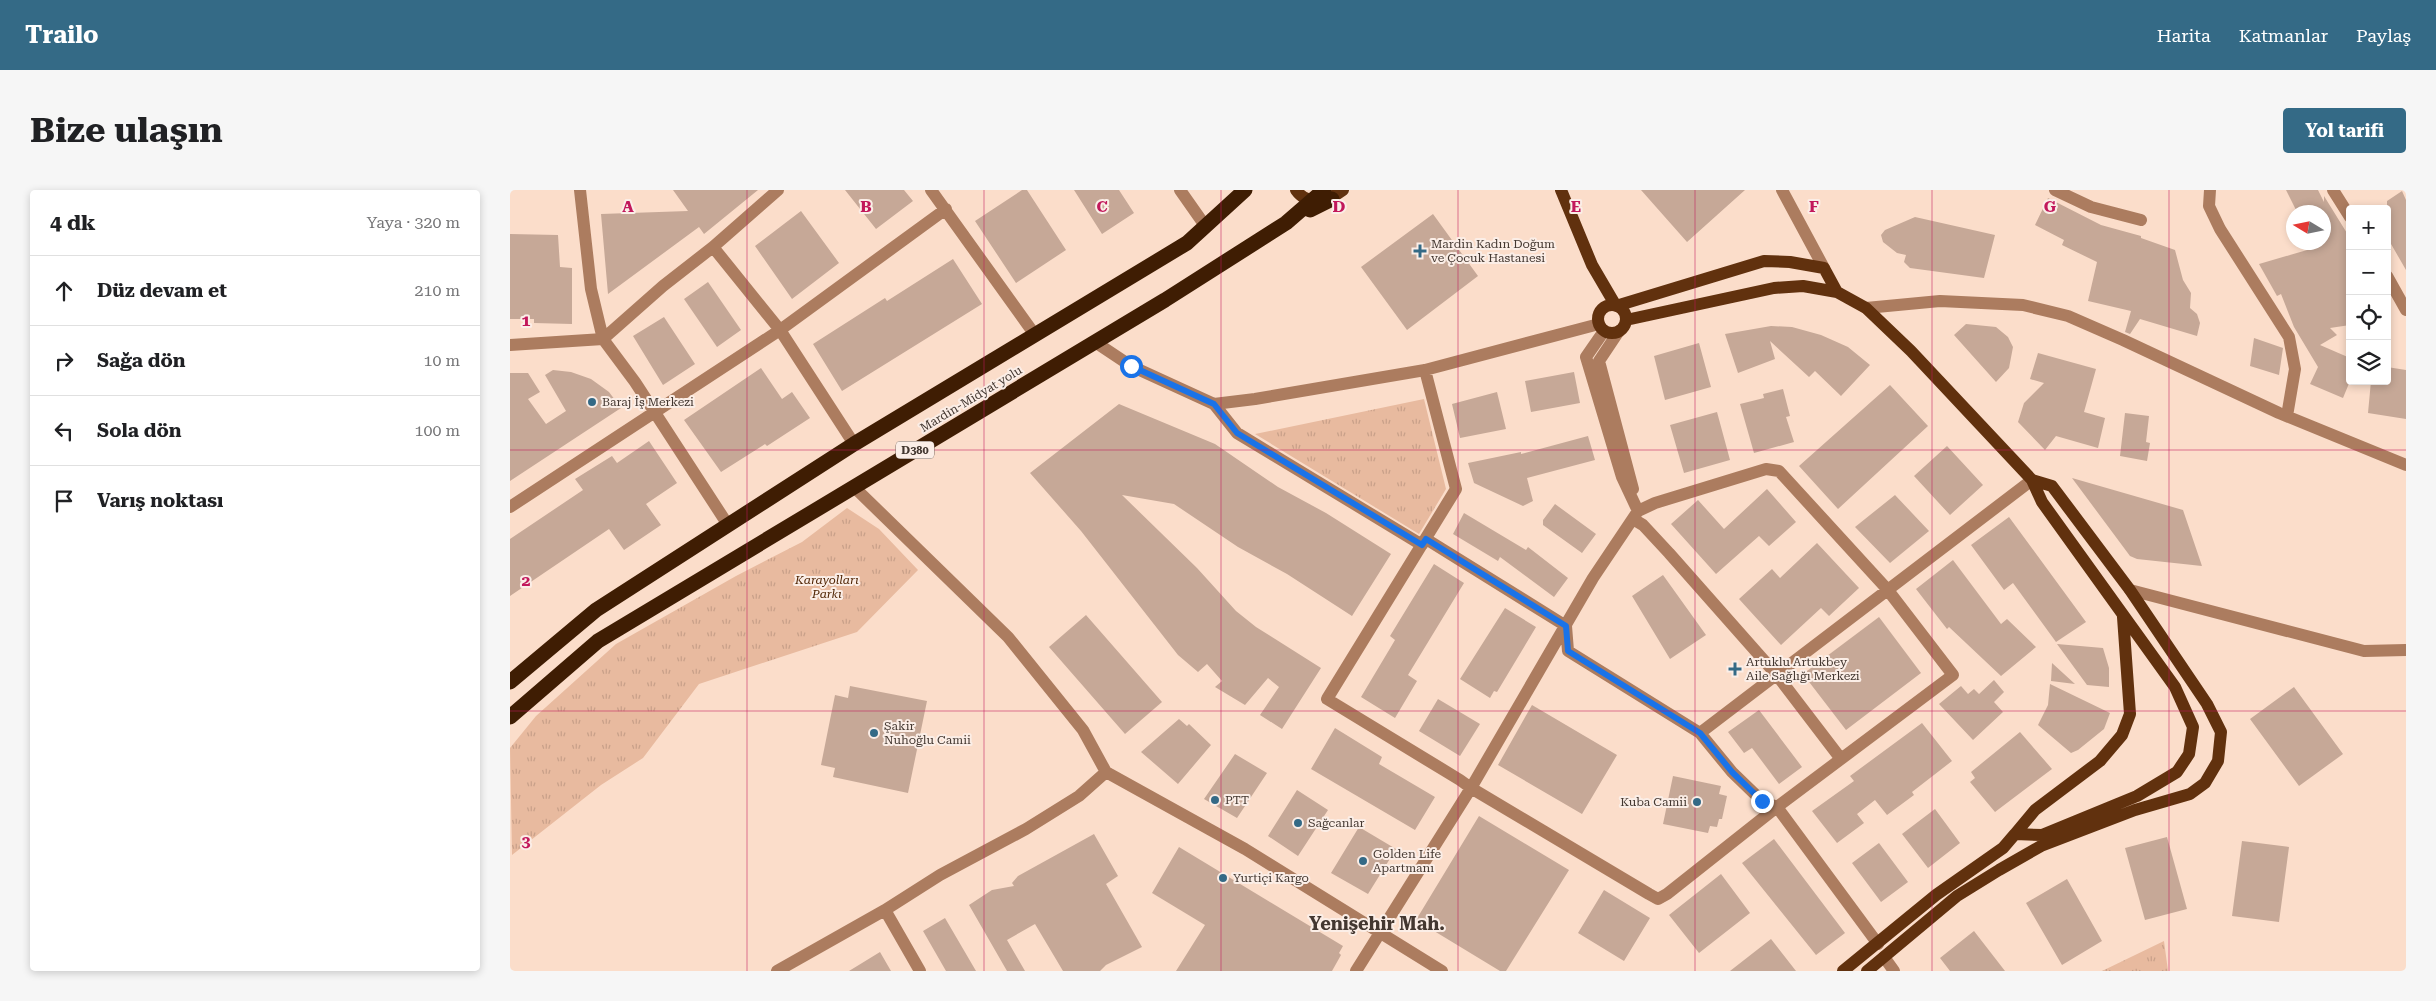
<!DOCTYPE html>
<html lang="tr">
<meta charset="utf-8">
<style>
:root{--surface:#fff;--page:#f6f6f6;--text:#202124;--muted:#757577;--line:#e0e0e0;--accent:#346a86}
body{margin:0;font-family:"Roboto Serif",serif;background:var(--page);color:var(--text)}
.controls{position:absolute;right:15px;top:15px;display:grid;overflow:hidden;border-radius:5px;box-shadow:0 2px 8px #0003}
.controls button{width:45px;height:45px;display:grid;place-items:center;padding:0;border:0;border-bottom:1px solid var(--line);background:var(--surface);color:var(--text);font:25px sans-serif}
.compass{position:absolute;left:1776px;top:15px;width:45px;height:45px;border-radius:50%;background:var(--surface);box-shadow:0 2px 8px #0003;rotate:280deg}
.stop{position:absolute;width:15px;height:15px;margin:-11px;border:4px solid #1a73e8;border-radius:50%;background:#fff}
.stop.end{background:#1a73e8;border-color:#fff;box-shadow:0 1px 5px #0008}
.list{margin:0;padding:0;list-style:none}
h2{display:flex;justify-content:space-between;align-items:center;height:65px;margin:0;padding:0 20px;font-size:21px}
h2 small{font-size:16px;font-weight:400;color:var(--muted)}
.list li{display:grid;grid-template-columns:32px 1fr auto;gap:15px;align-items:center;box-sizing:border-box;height:70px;padding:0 20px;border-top:1px solid var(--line)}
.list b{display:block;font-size:19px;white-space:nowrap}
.list em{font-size:16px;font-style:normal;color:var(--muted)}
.icon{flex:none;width:28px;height:28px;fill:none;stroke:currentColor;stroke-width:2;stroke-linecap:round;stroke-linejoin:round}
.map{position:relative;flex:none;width:1896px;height:781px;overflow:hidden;border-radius:5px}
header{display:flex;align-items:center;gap:30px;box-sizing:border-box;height:70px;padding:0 25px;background:var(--accent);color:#fff}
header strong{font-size:24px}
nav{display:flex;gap:28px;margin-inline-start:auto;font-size:18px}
.intro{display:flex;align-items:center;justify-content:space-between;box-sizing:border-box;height:120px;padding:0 30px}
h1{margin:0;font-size:35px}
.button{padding:12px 22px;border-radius:5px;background:var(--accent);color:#fff;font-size:18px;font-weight:700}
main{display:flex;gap:30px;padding:0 30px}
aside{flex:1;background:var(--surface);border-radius:5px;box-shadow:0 2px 8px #0003}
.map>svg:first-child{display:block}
.park{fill:url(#park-tufts)}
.building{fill:#c6a897}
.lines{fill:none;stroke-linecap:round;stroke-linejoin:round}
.minor{stroke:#ac7c5f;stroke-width:12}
.major{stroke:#61310e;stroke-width:12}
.highway{stroke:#3f1d03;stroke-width:15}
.route{stroke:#1a73e8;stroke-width:6}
.grid{fill:none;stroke:#c2185b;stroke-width:1;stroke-opacity:0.55}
.poi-dot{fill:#346a86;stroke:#fbeee7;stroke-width:2}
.labels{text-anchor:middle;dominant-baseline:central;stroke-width:4;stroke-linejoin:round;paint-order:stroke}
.shield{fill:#fbeee7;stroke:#7a6e67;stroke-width:1}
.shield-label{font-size:11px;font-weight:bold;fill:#433730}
.poi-label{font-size:12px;fill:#433730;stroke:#fbeee7;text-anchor:start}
.street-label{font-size:12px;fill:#433730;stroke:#fbeee7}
.park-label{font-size:12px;font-style:italic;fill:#4e2200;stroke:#fbeee7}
.district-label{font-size:18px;font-weight:bold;fill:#433730;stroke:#fbeee7}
.grid-label{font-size:16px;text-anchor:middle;font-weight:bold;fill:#c2185b;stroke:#fbeee7;stroke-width:4;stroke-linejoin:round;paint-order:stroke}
</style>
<header>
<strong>Trailo</strong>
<nav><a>Harita</a><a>Katmanlar</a><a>Paylaş</a></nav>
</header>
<div class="intro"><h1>Bize ulaşın</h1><a class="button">Yol tarifi</a></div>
<main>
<aside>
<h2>4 dk<small>Yaya · 320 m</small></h2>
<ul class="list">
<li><svg class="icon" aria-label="ahead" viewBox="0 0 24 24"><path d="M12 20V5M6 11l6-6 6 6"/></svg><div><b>Düz devam et</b></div><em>210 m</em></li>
<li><svg class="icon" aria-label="right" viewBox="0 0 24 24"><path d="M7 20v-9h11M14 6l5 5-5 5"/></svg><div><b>Sağa dön</b></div><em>10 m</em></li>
<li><svg class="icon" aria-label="left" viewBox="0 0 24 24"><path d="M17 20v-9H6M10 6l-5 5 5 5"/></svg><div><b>Sola dön</b></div><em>100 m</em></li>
<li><svg class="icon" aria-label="arrive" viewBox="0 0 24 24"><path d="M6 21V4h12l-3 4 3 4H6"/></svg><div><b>Varış noktası</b></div></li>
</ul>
</aside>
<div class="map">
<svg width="1896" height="781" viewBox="0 0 1896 781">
<defs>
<pattern id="park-tufts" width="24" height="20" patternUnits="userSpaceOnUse" patternTransform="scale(1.25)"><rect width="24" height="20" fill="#e8ba9f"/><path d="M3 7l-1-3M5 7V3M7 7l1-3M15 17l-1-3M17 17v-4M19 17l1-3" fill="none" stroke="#c8a089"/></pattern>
</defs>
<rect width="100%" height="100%" fill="#fbddca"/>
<!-- park -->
<path class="park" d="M914,209L936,299L909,344L745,244Z
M337,318L369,339L408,380L347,442L189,494L133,568L91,595L2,665L0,558L26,526L106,454L226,386L292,352Z
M1654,751L1658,781H1592Z"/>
<!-- building -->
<path class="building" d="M163,0H248L194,44L189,37L98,104L91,24L178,21Z
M335,0H394L403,11L366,39Z
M512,0H517L556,60L506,93L465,31Z
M564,0H609L624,23L592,44Z
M1131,0H1235L1177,52Z
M1776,0H1808L1814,12V6L1840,48V135L1820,138L1827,145L1810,155L1840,168V191L1833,208L1800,194L1808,177L1784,137L1771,104L1767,106L1749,74L1804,58L1802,52H1814V22H1787Z
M1892,1L1896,10V80L1877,47V11Z
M1538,8L1591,35L1631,46V48L1665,60L1673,90L1681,103L1680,118L1687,124L1690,133L1687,146L1630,129L1620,144L1615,142L1621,121L1578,111L1587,72L1552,55L1554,50L1525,35Z
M291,21L329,73L282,109L245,56Z
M923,24L968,86L897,140L851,77Z
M1405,27L1485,45L1474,88L1400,78L1394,72L1396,65L1387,63L1373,52L1371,45L1375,40Z
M0,44L48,45L50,77L62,78V134L24,133V129H0Z
M443,69L472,114L332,201L303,154L375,108L377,111Z
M198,92L231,140L207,157L174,109Z
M154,127L185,174L153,195L123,146Z
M1456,134L1486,137L1498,147L1503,157L1499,178L1486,192L1444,145Z
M1261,136L1282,137L1311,145L1338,157L1360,175L1331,206L1305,181L1299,187L1260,151L1265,169L1228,183L1215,144Z
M1744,148L1773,158L1769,185L1740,176Z
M1189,153L1201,197L1155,210L1144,166Z
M1528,163L1586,179L1574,222L1595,228L1588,258L1546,246L1535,260L1508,232L1514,213L1534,193L1520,189Z
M1877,177L1896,180V229L1858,223L1861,191H1877Z
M251,178L272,209L282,202L300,228L257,256L255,254L211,282L174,230Z
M43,180L61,182L81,189L99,202L111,218L0,291V183H18L30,202L18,209L36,234L56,221L35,185Z
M1064,182L1070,213L1021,222L1015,191Z
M1380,195L1418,236L1328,319L1289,276Z
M1273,199L1280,226L1276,227L1284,252L1244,263L1230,214L1254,208L1253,204Z
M987,202L996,239L950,248L942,214Z
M609,214L705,254L768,297L816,323L881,364L842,426L777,384L728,357L664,314L612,305L687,378L726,421L746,437L811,478L772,539L750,525L769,497L758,488L735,515L705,497L712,491L697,474L688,482L668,465L571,341L520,283Z
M1207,222L1220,270L1174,283L1160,235Z
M1615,223L1639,226L1636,252L1640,253L1637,271L1610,266Z
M1078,246L1085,270L1017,288L1023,311L1013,316L964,293L958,273L1011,262V264Z
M139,251L167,293L136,314L151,335L114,360L99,339L0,406V349L73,300L65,289L102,266L107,273Z
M1437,256L1473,295L1440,325L1404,286Z
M1562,288L1673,320L1692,376L1627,369L1620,366Z
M1257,299L1286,332L1259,356L1249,346L1206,384L1161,334L1188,310L1214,339Z
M1385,305L1419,341L1380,373L1345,337Z
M1045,314L1086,344L1072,363L1033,335V330Z
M954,323L1016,360L1018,357L1058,388L1044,407L990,367L988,371L943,344Z
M1499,327L1576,432L1546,452L1503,393L1494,400L1461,355Z
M1307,353L1349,398L1319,426L1311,418L1271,455L1229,409L1262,379L1270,388Z
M1443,370L1491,434L1497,429L1526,457L1491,486L1439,437L1437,439L1406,399Z
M924,374L954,393L898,485L907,491L885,528L851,507L885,450L880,446Z
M1153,385L1196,445L1160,469L1122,406Z
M995,418L1026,437L987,502L984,501L980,508L950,489Z
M576,425L652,512L615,544L539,457Z
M1369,427L1411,483L1336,540L1293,484Z
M1547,454L1593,458L1599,478V497L1577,495Z
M1542,473L1565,494L1541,491Z
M1484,490L1494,502L1484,512L1493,522L1463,550L1429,514L1451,496L1458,504L1464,499L1469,504Z
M1540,494L1600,523L1594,539L1568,560L1561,563L1528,535L1538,515Z
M340,496L417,511L398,603L323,587L325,578L311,575L325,505L338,508Z
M1784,497L1833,564L1789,596L1740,529Z
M928,509L970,534L950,566L909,541Z
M1022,515L1107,565L1072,624L988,575Z
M1249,520L1292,577L1269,594L1242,558L1234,563L1218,542Z
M669,529L677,536L679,534L701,555L668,594L631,562Z
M1412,533L1442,571L1402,602L1404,605L1377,625L1365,610L1347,624L1354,633L1327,653L1302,621L1344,591L1340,586Z
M825,538L872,567L869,574L925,607L905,640L801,579Z
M1510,542L1542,579L1485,622L1460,592L1465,588L1461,582Z
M725,564L757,583L727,628L694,609Z
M1163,586L1211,596L1209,604L1217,606L1212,629H1209L1207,637L1200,636L1198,643L1153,634Z
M787,600L818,620L788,666L758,646Z
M1425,619L1450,653L1418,678L1392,644Z
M969,626L1059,680L996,781H990L906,730Z
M849,637L886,659L858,704L821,683Z
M584,644L608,686L596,694L632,757L596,775L590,781H553L525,734L497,750L515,781H497L459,715L482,700L504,696L502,693L508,686Z
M1657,647L1677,719L1635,730L1615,658Z
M1264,649L1335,743L1306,765L1232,673Z
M1732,651L1779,657L1769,732L1722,726Z
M1369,653L1398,692L1371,712L1342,673Z
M669,657L833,756L829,763L831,765L822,781H666L695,735L642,703Z
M1211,684L1240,723L1189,763L1159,725Z
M1557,689L1592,751L1552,775L1516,713Z
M1094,700L1140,728L1114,771L1068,743Z
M435,728L466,781H436L413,741Z
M1464,741L1495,781H1440L1430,768Z
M1261,749L1286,781H1220Z
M370,762L381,781H339Z"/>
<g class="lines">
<!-- minor -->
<path class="minor" d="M70,0L81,99L93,149L153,96L203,57L268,0
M421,0L525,145
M670,0L696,37
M1272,0L1314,78
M1545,0L1581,17L1631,30
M1700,0L1699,16L1710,39L1779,147L1785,179L1777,226
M1823,0L1840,27
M203,57L270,140L344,254
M1877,86L1896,120
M1356,118L1430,111L1513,115L1558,126L1613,150L1769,223L1896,275
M1094,141L1076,167L1112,287L1128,321
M1109,141L1089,171L1123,299
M585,152L621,176L704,214L727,243L912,355
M0,155L93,149L125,192L218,335
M704,214L745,209L915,180L1089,134
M344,297L498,447L573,540L596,582L735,659L932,781
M0,317L270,140L436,19
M1123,329L1133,335L1159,363L1266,484L1331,569
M916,349L1056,436L1058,461L1190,543L1222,582L1252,611L1267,617L1368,754
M1620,400L1854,461L1896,460
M1190,543L1522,290
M375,720L410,781
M1374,767L1384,781
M267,781L375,720L430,685L516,639L569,606L596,582
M846,781L961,598L1083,388L1128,321L1145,313L1256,279L1269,281L1377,399L1443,485L1267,617L1157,704L1148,709L1139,704L961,598L950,590L817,509L946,299L915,180"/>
<!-- major -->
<path class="major" d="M786,0C798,17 820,10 833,0
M1051,0L1082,75L1106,116L1254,71L1280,72L1314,78L1327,102L1293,96L1264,98L1116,130
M1327,102L1356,118L1401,161L1522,290L1532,312L1665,497L1683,537L1679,564L1667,582L1627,606L1532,645L1505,644L1493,658L1426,705L1333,781
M1088 129a14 14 0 1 1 28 0a14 14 0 1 1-28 0Z
M1505,644L1525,620L1590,571L1612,545L1620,524L1613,427
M1357,781L1447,706L1489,680L1531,656L1625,620L1680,604L1695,593L1708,571L1711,542L1697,514L1620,400L1542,296L1522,290"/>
<!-- highway -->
<path class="highway" d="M800,20L822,9
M0,492L86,420L344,254L677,53L735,0
M0,527L88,451L655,110L776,33L814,0"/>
</g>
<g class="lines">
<!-- route -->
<path class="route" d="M621,176L704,214L727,243L912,355L916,349L1056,436L1058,461L1190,543L1222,582L1252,611"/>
</g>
<!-- grid -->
<path class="grid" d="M237,0V781M474,0V781M711,0V781M948,0V781M1185,0V781M1422,0V781M1659,0V781M0,260H1896M0,521H1896"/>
<!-- markers -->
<g class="poi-dot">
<path d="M907.5 53.5h5v5h5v5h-5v5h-5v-5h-5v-5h5z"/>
<circle cx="82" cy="212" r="5"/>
<path d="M1222.5 471.5h5v5h5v5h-5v5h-5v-5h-5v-5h5z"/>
<circle cx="364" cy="543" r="5"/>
<circle cx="705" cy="610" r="5"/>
<circle cx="1187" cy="612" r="5"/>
<circle cx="788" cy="633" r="5"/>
<circle cx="853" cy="671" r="5"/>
<circle cx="713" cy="688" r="5"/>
</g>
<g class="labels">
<!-- shield labels -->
<rect class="shield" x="386" y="251.5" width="38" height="17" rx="4"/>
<g class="shield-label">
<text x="405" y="260">D380</text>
</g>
<!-- poi labels -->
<g class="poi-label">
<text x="921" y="54">Mardin Kadın Doğum<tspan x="921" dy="14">ve Çocuk Hastanesi</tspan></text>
<text x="92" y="212">Baraj İş Merkezi</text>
<text x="1236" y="472">Artuklu Artukbey<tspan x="1236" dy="14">Aile Sağlığı Merkezi</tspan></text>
<text x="374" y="536">Şakir<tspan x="374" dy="14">Nuhoğlu Camii</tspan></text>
<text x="715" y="610">PTT</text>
<text x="1177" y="612" text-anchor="end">Kuba Camii</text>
<text x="798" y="633">Sağcanlar</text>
<text x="863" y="664">Golden Life<tspan x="863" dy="14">Apartmanı</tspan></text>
<text x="723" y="688">Yurtiçi Kargo</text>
</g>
<!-- street labels -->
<g class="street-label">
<text transform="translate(461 209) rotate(-31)">Mardin-Midyat yolu</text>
</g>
<!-- park labels -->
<g class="park-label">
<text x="317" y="390">Karayolları<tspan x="317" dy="14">Parkı</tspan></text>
</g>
<!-- district labels -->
<g class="district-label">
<text x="867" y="733">Yenişehir Mah.</text>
</g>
</g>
<g class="grid-label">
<text x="118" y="22">A</text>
<text x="356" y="22">B</text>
<text x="592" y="22">C</text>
<text x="829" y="22">D</text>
<text x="1066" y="22">E</text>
<text x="1304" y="22">F</text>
<text x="1540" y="22">G</text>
<text x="16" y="136">1</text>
<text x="16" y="396">2</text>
<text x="16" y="657">3</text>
</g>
</svg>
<div class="controls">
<button>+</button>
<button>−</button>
<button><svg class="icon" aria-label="locate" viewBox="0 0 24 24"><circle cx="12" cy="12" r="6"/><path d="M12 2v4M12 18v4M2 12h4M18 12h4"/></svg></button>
<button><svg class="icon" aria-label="layers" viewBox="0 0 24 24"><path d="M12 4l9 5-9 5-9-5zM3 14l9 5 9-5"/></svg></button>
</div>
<svg class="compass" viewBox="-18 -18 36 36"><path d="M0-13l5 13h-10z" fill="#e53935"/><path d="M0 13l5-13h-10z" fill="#757577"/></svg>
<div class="stop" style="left:621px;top:176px"></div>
<div class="stop end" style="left:1252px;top:611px"></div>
</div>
</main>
